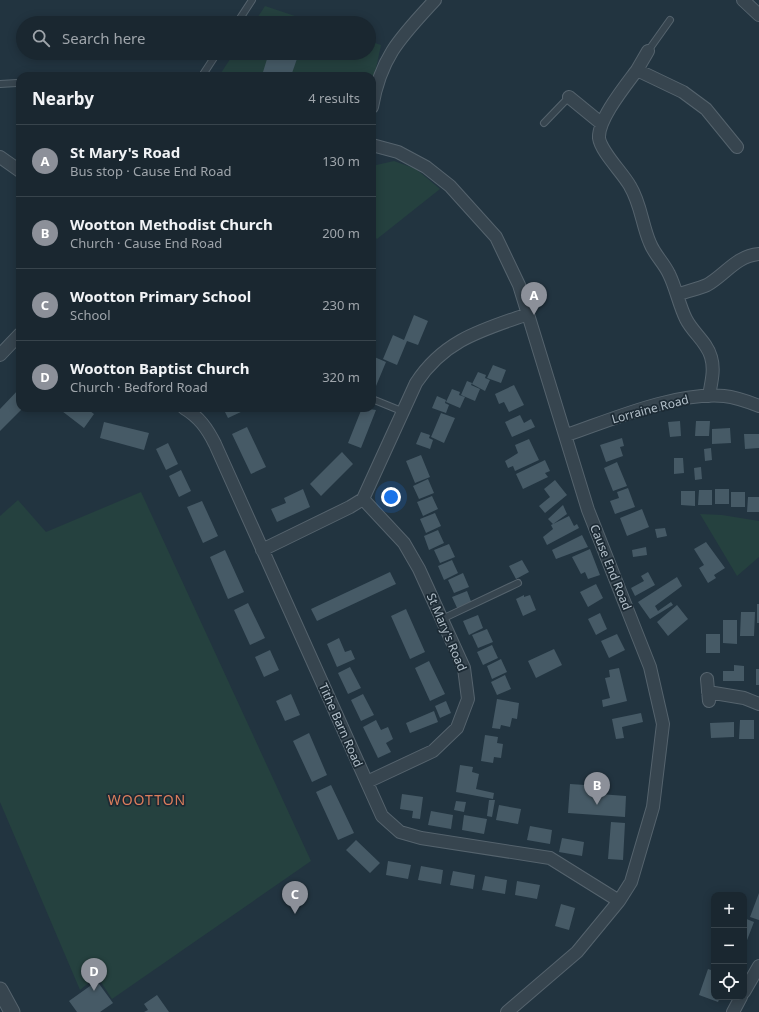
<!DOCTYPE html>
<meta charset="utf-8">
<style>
:root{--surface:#1a2730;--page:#232f38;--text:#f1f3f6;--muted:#9fa5ab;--line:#38444c;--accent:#8c9099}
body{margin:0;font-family:"Noto Sans",sans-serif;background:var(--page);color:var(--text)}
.controls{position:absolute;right:12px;bottom:12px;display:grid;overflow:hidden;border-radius:8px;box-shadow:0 2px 10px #0003}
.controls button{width:36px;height:36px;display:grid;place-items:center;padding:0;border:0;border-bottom:1px solid var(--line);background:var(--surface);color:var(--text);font:20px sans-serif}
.you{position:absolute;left:391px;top:497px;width:14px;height:14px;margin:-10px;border:3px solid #fff;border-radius:50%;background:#1a73e8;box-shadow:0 0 0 6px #1a73e833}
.badge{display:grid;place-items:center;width:26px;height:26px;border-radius:50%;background:var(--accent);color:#fff;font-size:13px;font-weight:700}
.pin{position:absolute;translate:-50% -33px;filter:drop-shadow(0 1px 2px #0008)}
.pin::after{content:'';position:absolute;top:21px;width:14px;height:12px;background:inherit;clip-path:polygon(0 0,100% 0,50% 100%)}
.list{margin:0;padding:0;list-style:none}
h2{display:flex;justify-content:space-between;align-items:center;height:52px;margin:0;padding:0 16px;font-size:17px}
h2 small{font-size:13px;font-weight:400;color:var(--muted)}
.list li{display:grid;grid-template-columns:26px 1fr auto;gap:12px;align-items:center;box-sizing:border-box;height:72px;padding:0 16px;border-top:1px solid var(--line)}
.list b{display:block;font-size:15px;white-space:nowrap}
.list p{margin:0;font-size:13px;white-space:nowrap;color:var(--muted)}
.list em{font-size:13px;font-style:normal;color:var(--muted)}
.icon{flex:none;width:22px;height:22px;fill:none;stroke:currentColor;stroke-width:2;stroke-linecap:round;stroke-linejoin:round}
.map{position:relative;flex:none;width:759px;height:1012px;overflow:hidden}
.search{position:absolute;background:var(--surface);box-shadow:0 2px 10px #0003;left:16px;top:16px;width:360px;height:44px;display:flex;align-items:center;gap:10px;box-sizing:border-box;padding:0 14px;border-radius:22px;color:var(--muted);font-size:15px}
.panel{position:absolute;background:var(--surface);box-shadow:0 2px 10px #0003;left:16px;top:72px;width:360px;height:340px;border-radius:12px}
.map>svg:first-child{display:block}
.green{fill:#25413f}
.building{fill:#465a66}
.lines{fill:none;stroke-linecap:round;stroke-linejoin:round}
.service-casing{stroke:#55636d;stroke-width:8}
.minor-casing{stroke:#55636d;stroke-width:14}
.tertiary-casing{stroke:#55636d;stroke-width:17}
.service{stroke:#37454f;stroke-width:6}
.minor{stroke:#37454f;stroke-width:12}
.tertiary{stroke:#37454f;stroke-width:15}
.labels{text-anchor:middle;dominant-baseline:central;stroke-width:3.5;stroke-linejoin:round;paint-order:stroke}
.street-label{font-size:12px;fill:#b3c0ca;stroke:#1c2a34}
.quarter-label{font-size:14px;letter-spacing:1px;fill:#dc7e5c;stroke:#1c2a34}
</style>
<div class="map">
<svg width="759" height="1012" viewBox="0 0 759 1012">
<rect width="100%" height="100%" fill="#223440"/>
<!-- green -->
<path class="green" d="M265,6L316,23H254Z
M369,41L381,45L372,87V76H219L234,53H369Z
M394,161L416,169L440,189L377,239L372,234V166Z
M141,492L311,861L112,999L97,976L80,990L0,802V516L18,500L46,532Z
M700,514L722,515L759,521V557L737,576Z"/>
<!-- building -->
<path class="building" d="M263,53H299L291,76H269L270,74L263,72L267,59L262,57Z
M414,315L428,321L418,345L407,341L397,365L383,359L393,335L404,340Z
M372,356L386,362L376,386L372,384Z
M493,365L506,370L501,383L487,378Z
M478,372L486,375L485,378L490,380L485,391L472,384Z
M467,381L472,383L471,385L480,389L475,401L461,395Z
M514,385L524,405L509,412L504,402L499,404L495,394Z
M20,388V408H23L0,431V409Z
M452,389L460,392L459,395L465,397L460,408L446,402Z
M437,396L446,400L445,403L449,405L446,413L432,408Z
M58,408H86L94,414L84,428Z
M223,408H241L243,411L228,418Z
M362,408L376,410L361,448L348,443Z
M441,413L455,418L444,443L431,437Z
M520,415L524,423L531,419L535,427L512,437L505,422Z
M680,421L681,436L670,437L668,422Z
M696,421H710L709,436H695Z
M104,422L149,433L144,450L100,438Z
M247,427L266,467L251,474L232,434Z
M730,428L731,443L712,444V429Z
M421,432L430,435L429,438L433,440L430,449L416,444Z
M744,434H759V448L745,449Z
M622,438L624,446L620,447L623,456L606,462L600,445Z
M529,439L539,460L515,471L513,466L508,468L505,461L518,453L515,445Z
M168,443L178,464L166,470L156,449Z
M711,448L712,460L705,461L704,449Z
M342,452L353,464L321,496L310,484Z
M421,455L430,477L415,483L406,461Z
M674,458H683L684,473L674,474Z
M545,460L550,471L545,473L548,477L523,489L516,474Z
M617,462L627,486L613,491L604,468Z
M701,467L702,479L695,480L694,468Z
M181,470L191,491L179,497L169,476Z
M428,479L434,493L419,499L413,486Z
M555,480L567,495L545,513L539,506L550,497L544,489Z
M628,488L635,507L615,514L610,501L619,498L617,492Z
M303,489L310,507L277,522L271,509L286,503L284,498Z
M715,489H729V504H715Z
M699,490H712V505H698Z
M681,491H695V506L681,505Z
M731,492H745V507H731Z
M432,496L438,509L423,516L417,502Z
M748,497H759V512H747Z
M202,501L218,536L203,543L187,507Z
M563,505L567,514L553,524L548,519Z
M642,509L649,527L627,536L620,518Z
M435,513L441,526L426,533L420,519Z
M569,516L574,526L577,524L579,528L547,545L543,537L553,529L551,525Z
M665,528L667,536L657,538L655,529Z
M438,530L444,543L429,550L424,536Z
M582,535L588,547L556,559L552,550Z
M706,542L725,568L714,575L716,578L708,583L699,568L704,565L694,549Z
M449,544L455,557L440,563L434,550Z
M646,547L647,555L633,557L632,550Z
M590,549L600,575L588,579L585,572L581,574L572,557Z
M225,550L244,592L228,599L210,557Z
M452,560L458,573L444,580L438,566Z
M522,560L529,572L516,579L509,566Z
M390,572L396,584L317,621L311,609Z
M648,572L655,585L635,596L631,588L644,581L641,576Z
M463,573L469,587L454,593L448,580Z
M677,577L682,586L655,606L658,611L671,602L673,605L650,619L638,602Z
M596,584L603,598L588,607L580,592Z
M467,591L472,604L458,610L452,597Z
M524,595V597L530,595L536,610L523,616L516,599Z
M248,603L265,638L250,645L234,610Z
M757,604H759V623H757Z
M677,605L688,619L668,636L657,622Z
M406,609L425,652L410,659L391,616Z
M741,612H755L754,636H740Z
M600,613L607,629L596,635L588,619Z
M478,615L483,628L469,635L463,621Z
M723,620H737V644L723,643Z
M487,629L493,642L478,648L472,635Z
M617,634L625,650L609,658L601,641Z
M706,634H720V653H706Z
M339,638L345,652L351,650L355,659L337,667L327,644Z
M492,645L498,658L483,665L477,652Z
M554,649L562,665L536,678L528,661Z
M270,650L279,670L264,677L255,657Z
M501,659L507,672L492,679L487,666Z
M429,661L445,694L430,701L415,668Z
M734,665L744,666V681H723V671H734Z
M350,667L361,688L348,694L338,673Z
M619,668L627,701L603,707L602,700L610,698L605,678L610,677L609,670Z
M756,669H759V685H756Z
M505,675L511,689L497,695L491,682Z
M291,694L300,715L285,721L276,701Z
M363,694L374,715L361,721L351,700Z
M497,699L519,703L517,719L512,718L510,727L501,725L500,729L492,728Z
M446,701L451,713L440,718L435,706Z
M434,711L438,722L410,733L406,723Z
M641,713L643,722L622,727L624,738L616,739L612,719Z
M376,720L381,730L388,727L393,739L386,743L391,752L378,758L363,727Z
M740,720H754V739H739Z
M734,722V737L711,738L710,723Z
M309,733L327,775L312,782L293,741Z
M485,735L498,737L497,743L503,744L501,758L494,757L493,763L481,761Z
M460,765L473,767L472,772L479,774L476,789L494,793L493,799L456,792Z
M570,784L600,786L599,794L626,796L625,817L568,813Z
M331,785L354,833L338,840L316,792Z
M402,794L423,797L420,819L412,818L413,811L400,809Z
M489,800H495L492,817L487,816Z
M456,801L466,802L464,812L454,810Z
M499,805L521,809L518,824L496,820Z
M431,811L453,815L451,829L428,825Z
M464,815L487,819L484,834L462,830Z
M611,822L625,823L623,860L608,859Z
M530,826L552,830L550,844L527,840Z
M562,838L584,842L582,856L559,852Z
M356,840L380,863L370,873L346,850Z
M388,861L411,865L408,879L386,875Z
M421,866L443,870L441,884L418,880Z
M453,871L475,875L473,889L450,885Z
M485,876L507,880L505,894L482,890Z
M517,881L540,885L537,899L515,895Z
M759,893V920L750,917Z
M561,904L575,908L569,930L555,926Z
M744,918L754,922L744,948Z
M708,969L714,971V997H720L718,1002L699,995Z
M97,981L113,1003L100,1012H77L69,1001Z
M157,995L169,1012H144L148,1010L144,1004Z"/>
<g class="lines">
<defs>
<path id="service" d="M237,23L252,0
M648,51L670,20
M202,76L217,53
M0,84L17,83
M544,123L569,97
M372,399L404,412
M442,619L518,583"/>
<path id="minor" d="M743,0L759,15
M637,70L648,51
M569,97L602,124
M372,107C381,56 401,37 435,0
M372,145L398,152L426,167L450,186L496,237L519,285L588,510L650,667L663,724L653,807L631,882L619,901L577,952L507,1012
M0,157L20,171
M677,295C687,291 698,289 707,285C726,274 736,256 759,254
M0,355L20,334
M709,396C711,383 715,370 711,357C707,342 693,333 686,319C679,305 676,288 669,274C664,263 654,254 650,243C642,225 641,204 630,186C623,173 601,152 599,138C598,119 626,85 637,70L683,92L706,109L737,147
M184,408C199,417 207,428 215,444L382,816L400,832L421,838L550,858L619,901
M567,435C613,419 675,392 724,396C735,397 749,402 759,406
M363,499L416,383C444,340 482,330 528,314
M262,550L350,507L363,499L404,543L419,569L464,668L468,699L457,728L433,751L367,782
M707,679L709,701
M708,692L744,698L759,704
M744,992L759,966
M733,1012L741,997"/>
<path id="tertiary" d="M0,990L12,1012"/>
</defs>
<!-- service casing -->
<use href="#service" class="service-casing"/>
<!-- minor casing -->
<use href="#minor" class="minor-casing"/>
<!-- tertiary casing -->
<use href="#tertiary" class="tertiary-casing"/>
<!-- service -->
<use href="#service" class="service"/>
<!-- minor -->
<use href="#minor" class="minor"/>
<!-- tertiary -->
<use href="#tertiary" class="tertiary"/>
</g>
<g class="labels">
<!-- street labels -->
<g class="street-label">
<text transform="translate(650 409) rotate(-15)">Lorraine Road</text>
<text transform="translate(611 567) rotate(68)">Cause End Road</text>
<text transform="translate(447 632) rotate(67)">St Mary's Road</text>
<text transform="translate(341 725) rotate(66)">Tithe Barn Road</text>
</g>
<!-- quarter labels -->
<g class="quarter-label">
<text x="147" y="799">WOOTTON</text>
</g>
</g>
</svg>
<div class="controls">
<button>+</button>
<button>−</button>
<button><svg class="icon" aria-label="locate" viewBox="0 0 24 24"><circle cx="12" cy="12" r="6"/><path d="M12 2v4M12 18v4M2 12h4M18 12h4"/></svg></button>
</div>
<div class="you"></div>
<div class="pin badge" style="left:534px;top:315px">A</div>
<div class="pin badge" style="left:597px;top:805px">B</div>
<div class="pin badge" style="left:295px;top:914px">C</div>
<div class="pin badge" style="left:94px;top:991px">D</div>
<div class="search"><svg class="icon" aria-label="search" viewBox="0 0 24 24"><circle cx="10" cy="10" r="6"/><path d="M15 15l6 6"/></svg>Search here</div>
<section class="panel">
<h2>Nearby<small>4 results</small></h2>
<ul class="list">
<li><span class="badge">A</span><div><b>St Mary's Road</b><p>Bus stop · Cause End Road</p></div><em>130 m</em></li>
<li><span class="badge">B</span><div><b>Wootton Methodist Church</b><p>Church · Cause End Road</p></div><em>200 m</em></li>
<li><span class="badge">C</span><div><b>Wootton Primary School</b><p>School</p></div><em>230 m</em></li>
<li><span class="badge">D</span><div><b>Wootton Baptist Church</b><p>Church · Bedford Road</p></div><em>320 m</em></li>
</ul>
</section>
</div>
